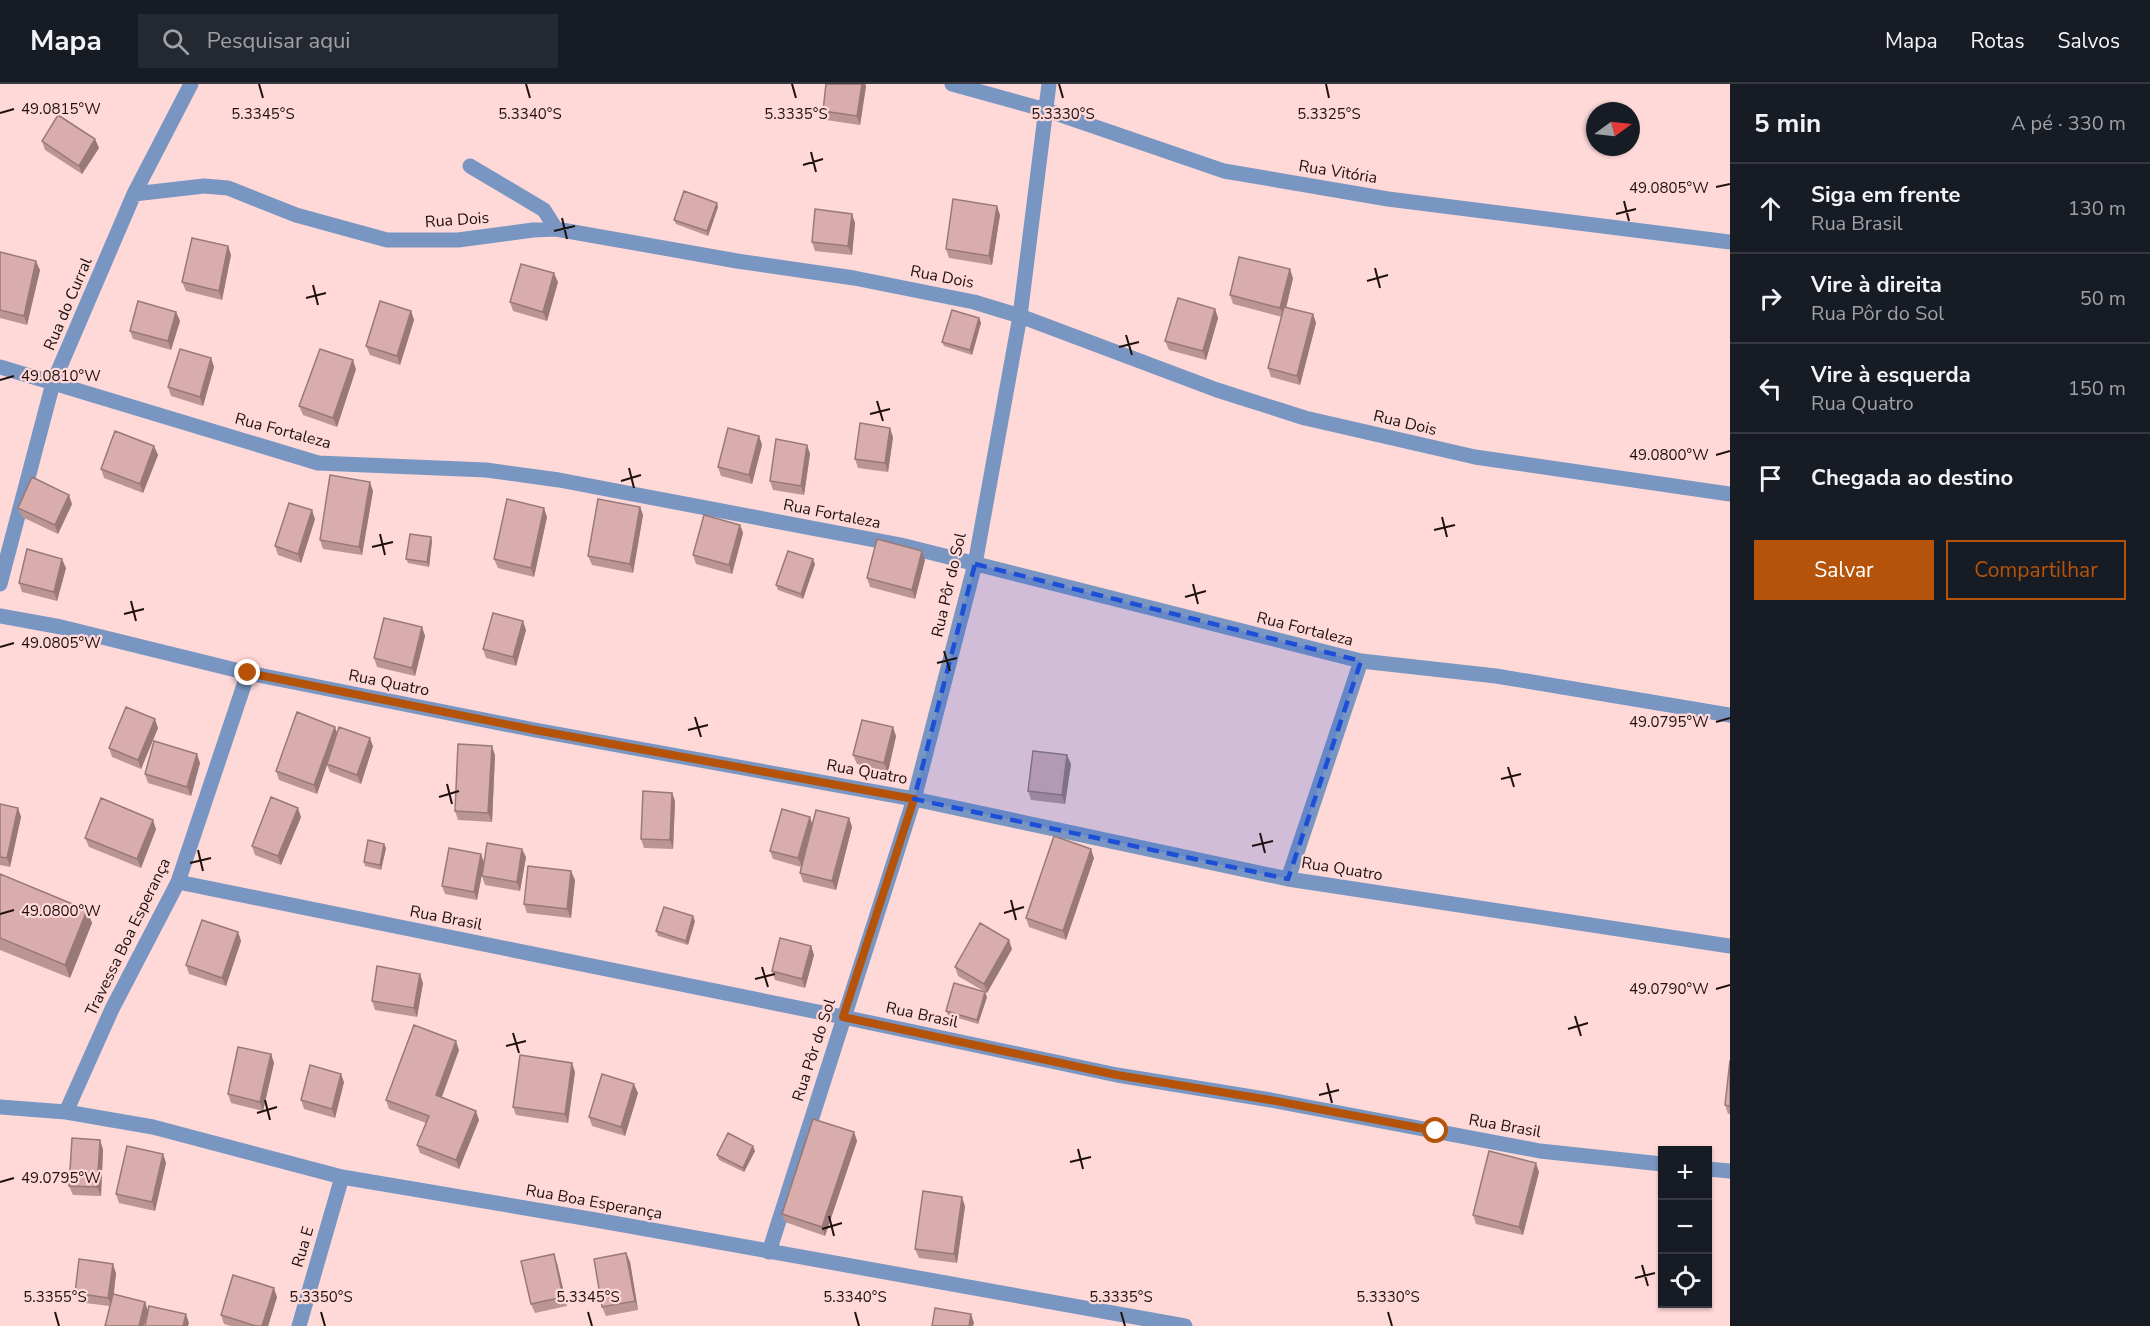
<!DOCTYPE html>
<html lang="pt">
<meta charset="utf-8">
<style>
:root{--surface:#171b24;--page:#242831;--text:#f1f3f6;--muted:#9ea1a6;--line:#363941;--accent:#b45309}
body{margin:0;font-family:"Nunito Sans",sans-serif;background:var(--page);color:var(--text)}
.controls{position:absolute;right:18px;bottom:18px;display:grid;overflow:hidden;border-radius:0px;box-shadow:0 2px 4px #0004}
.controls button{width:54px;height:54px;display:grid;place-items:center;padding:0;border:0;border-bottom:2px solid var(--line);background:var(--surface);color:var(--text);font:30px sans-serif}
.compass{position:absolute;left:1586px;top:18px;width:54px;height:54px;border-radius:50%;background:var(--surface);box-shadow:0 2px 4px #0004;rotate:75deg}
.stop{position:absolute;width:18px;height:18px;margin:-14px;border:4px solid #b45309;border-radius:50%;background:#fff}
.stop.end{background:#b45309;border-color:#fff;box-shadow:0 2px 6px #0008}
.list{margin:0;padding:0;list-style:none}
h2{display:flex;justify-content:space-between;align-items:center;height:78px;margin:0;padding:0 24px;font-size:26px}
h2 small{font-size:20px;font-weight:400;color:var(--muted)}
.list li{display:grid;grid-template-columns:39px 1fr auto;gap:18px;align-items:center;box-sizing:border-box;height:90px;padding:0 24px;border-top:2px solid var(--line)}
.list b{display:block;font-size:22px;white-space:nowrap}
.list p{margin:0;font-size:20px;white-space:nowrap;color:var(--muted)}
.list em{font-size:20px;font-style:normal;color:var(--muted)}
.actions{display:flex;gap:12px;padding:18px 24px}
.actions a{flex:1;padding:14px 0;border:2px solid var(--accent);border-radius:0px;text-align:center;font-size:21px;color:var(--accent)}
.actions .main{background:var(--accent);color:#fff}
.icon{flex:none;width:33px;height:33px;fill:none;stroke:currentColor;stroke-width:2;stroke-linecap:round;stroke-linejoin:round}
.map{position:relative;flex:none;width:1730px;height:1242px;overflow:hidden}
header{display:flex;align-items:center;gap:36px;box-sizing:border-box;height:84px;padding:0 30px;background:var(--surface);border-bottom:2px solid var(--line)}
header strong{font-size:28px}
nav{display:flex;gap:33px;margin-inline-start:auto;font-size:21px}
.search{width:420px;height:54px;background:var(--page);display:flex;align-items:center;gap:15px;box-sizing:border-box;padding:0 21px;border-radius:0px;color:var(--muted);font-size:22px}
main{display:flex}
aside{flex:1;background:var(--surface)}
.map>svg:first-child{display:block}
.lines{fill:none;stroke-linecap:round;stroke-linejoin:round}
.minor{stroke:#7996c2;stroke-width:15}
.wall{fill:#bb9594}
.shaded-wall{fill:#987978}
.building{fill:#d9adac;stroke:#987978;stroke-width:1.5}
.route{stroke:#b45309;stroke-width:8}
.marked{fill:#1d4ed8;fill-opacity:0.2;stroke:#1d4ed8;stroke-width:4.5;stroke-dasharray:12 8;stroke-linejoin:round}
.ticks{fill:none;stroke:#201111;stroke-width:2}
.labels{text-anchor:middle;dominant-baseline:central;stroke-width:4.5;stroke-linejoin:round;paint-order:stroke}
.street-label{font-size:16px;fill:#201111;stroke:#fed9d8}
.ticks-label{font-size:15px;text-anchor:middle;fill:#201111;stroke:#fed9d8;stroke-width:4.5;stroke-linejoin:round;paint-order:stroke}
</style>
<header>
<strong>Mapa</strong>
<div class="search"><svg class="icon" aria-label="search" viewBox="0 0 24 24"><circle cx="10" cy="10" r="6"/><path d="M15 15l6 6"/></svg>Pesquisar aqui</div>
<nav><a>Mapa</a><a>Rotas</a><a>Salvos</a></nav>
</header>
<main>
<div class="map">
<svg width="1730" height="1242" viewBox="0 0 1730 1242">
<rect width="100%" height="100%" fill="#fed9d8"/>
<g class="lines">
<!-- minor -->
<path class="minor" d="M952,0L1046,26L1224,87L1388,115L1730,158
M470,82L544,126L556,145
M134,110L204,102L228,104L296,131L387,156H458L533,146L556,145L737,177L854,194L974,218L1020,232L1217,306L1305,334L1475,373L1730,410
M0,283L318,379L486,386L559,396L901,461L1361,577L1496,592L1730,631
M0,500L53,299L134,110L191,0
M0,532L61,543L248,589L535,646L914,715L1288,795L1730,862
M1288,795L1361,577
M178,798L843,933L1117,991L1271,1016L1540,1067L1662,1080
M0,1023L66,1028L153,1043L342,1093L596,1136L1185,1242
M66,1028L112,925L178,798L248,589
M1708,1085L1730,1087
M769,1168L914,715L975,480L1020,232L1049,0
M299,1242L342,1093"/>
</g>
<!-- wall -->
<path class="wall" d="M826,0H865L866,2L860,41L826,36L823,27Z
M95,55L99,64L82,90L45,66L42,57Z
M718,123L708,152L676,140L674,136Z
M852,130L855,139L852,171L815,167L812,158Z
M1000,131L992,181L949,174L946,165Z
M228,162L231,171L222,216L186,207L182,198Z
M0,168L40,186L27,241L0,234Z
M1293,194L1286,223L1313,230L1316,239L1300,301L1271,293L1268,284L1282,233L1233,220L1230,211Z
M558,198L547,237L513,227L510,218Z
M1215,225L1218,234L1206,276L1169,266L1165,257Z
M411,227L414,236L400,281L370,271L366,262Z
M176,228L180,237L171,266L133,255L130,247Z
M979,234L981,239L972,271L944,262L942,258Z
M211,274L214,283L203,322L171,312L168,303Z
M356,285L337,343L303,331L299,322Z
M759,352L762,361L752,400L721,392L718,383Z
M893,353L888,388L858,384L855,375Z
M807,361L810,370L804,411L773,406L770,397Z
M154,362L158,371L143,409L104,394L101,385Z
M373,407L362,471L323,465L320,456Z
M72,420L58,450L22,433L18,424Z
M640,423L643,431L633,489L592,481L588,472Z
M547,433L534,493L498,484L494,475Z
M315,435L301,479L278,471L275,462Z
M740,441L743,449L732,490L696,480L693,471Z
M432,457L429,483L408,479L406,475Z
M925,476L915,515L870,503L867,494Z
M815,480L803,515L778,506L776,501Z
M66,484L57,517L22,508L19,499Z
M422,543L425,552L415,592L377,583L374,574Z
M526,546L516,582L486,574L483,565Z
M158,644L141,685L112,673L109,664Z
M337,649L373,662L361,700L330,688L327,681L317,710L279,696L276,687Z
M896,652L888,688L857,680L853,671Z
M495,671L492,738L458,736L455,727Z
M200,679L191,712L148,699L145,690Z
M1071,680L1065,720L1031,716L1028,707Z
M672,709L675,717L673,765L644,764L641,755Z
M0,720L18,724L21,733L10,783L0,781Z
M301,733L281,781L255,771L252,762Z
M849,734L852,743L836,806L803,798L800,789L801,783L773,775L770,767L812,740Z
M156,745L141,784L89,763L85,754Z
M384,760L386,764L381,786L365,782L364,778Z
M481,770L484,779L477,816L445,810L442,802Z
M526,773L520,807L485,801L482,792Z
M1094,774L1066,856L1029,843L1026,834Z
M0,790L87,826L92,839L70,894L0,866Z
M575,796L571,834L527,829L524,820Z
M695,837L688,861L658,852L656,847Z
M238,848L241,857L226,902L189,890L186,881Z
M811,862L814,871L805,904L775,896L772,887Z
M1012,865L987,909L958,892L955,883Z
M423,899L417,933L375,926L372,917Z
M987,913L978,940L948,931L946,927Z
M459,966L442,1013L479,1036L459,1085L420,1069L417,1061L426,1039L389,1025L386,1016Z
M271,970L274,979L263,1027L231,1019L228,1010Z
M1730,976V1030H1728L1725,1021Z
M575,988L568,1039L516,1031L513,1023Z
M344,998L335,1034L304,1025L301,1016Z
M638,1009L625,1052L592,1042L589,1033Z
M854,1048L857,1057L825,1152L785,1138L782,1130Z
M103,1065L101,1112L73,1111L69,1102Z
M755,1067L744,1088L719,1076L717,1071Z
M163,1070L166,1079L155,1127L119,1119L116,1110Z
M1539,1088L1523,1151L1476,1140L1473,1131Z
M965,1122L957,1179L919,1174L915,1165Z
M626,1169L630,1178L638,1226L606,1232L602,1223Z
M557,1179L567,1222L535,1229L531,1220Z
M116,1189L114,1210L145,1218L148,1227L78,1218L75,1209Z
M277,1213L268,1242H231L224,1240L221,1231Z"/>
<!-- shaded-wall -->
<path class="shaded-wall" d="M862,0H865L866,2L860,41L857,32Z
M95,55L99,64L82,90L79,82Z
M717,119L718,123L708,152L707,147Z
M997,122L1000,131L992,181L989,172Z
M852,130L855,139L852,171L848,162Z
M228,162L231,171L222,216L219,207Z
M36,177L40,186L27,241L24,232Z
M1290,185L1293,194L1284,233L1280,224Z
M554,189L558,198L547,237L543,228Z
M1215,225L1218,234L1206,276L1203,267Z
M411,227L414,236L400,281L397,272Z
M176,228L180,237L171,266L168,257Z
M1313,230L1316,239L1300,301L1297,292Z
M979,234L981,239L972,271L970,266Z
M211,274L214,283L203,322L200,313Z
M353,276L356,285L337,343L333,334Z
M890,344L893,353L888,388L885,379Z
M759,352L762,361L752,400L749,391Z
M807,361L810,370L804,411L801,402Z
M154,362L158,371L143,409L140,400Z
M370,398L373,407L362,471L359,463Z
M69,411L72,420L58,450L55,441Z
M640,423L643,431L633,489L630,480Z
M544,424L547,433L534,493L531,484Z
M312,426L315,435L301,479L298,470Z
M740,441L743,449L732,490L729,481Z
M431,453L432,457L429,483L427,478Z
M922,467L925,476L915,515L912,506Z
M62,475L66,484L57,517L54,508Z
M813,475L815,480L803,515L801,510Z
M523,537L526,546L516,582L513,573Z
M422,543L425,552L415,592L412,584Z
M155,635L158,644L141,685L138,676Z
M335,643L338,652L327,680V681L317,710L314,701Z
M893,643L896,652L888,688L884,679Z
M370,654L373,662L361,700L357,691Z
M492,662L495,671L492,738L488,729Z
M197,670L200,679L191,712L187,703Z
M1067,671L1071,680L1065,720L1062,711Z
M672,709L675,717L673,765L670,756Z
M18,724L21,733L10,783L7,774Z
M298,724L301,733L281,781L278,772Z
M810,733L813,742L802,783L798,774Z
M849,734L852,743L836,806L832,797Z
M153,736L156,745L141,784L137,775Z
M384,760L386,764L381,786L380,781Z
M522,765L526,773L520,807L517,798Z
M1091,765L1094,774L1066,856L1063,847Z
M481,770L484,779L477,816L474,808Z
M571,787L575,796L571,834L567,825Z
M87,826L92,839L70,894L65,881Z
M693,832L695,837L688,861L686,857Z
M238,848L241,857L226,902L222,894Z
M1009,856L1012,865L987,909L984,900Z
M811,862L814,871L805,904L802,895Z
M420,890L423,899L417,933L414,924Z
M985,908L987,913L978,940L977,936Z
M456,957L459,966L439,1020L436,1011Z
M271,970L274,979L263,1027L260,1018Z
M572,979L575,988L568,1039L565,1030Z
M341,990L344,998L335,1034L332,1025Z
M634,1000L638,1009L625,1052L621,1043Z
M476,1027L479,1036L459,1085L456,1076Z
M854,1048L857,1057L825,1152L822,1143Z
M100,1056L103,1065L101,1112L97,1103Z
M753,1062L755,1067L744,1088L743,1084Z
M163,1070L166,1079L155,1127L152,1118Z
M1536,1079L1539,1088L1523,1151L1519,1143Z
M962,1113L965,1122L957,1179L954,1170Z
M626,1169L630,1178L638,1226L635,1217Z
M554,1170L557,1179L567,1222L563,1213Z
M113,1180L116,1189L112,1223L108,1214Z
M274,1204L277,1213L268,1242H262Z
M145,1218L148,1227L144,1242H139Z
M186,1230L189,1239L188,1242H183Z
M971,1230L974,1239L973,1242H969Z"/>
<!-- building -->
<path class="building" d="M826,0H862L857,32L823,27Z
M58,31L95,55L79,82L42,57Z
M684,107L717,119L707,147L674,136Z
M953,115L997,122L989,172L946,165Z
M815,125L852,130L848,162L812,158Z
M192,154L228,162L219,207L182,198Z
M0,168L36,177L24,232L0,226Z
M1239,173L1290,185L1280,224L1230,211Z
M521,180L554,189L543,228L510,218Z
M1178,214L1215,225L1203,267L1165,257Z
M138,217L176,228L168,257L130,247Z
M380,217L411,227L397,272L366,262Z
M1284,223L1313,230L1297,292L1268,284Z
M952,226L979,234L970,266L942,258Z
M180,265L211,274L200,313L168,303Z
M320,265L353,276L333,334L299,322Z
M860,339L890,344L885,379L855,375Z
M728,344L759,352L749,391L718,383Z
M115,347L154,362L140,400L101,385Z
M776,355L807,361L801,402L770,397Z
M330,391L370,398L359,463L320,456Z
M32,393L69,411L55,441L18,424Z
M507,415L544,424L531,484L494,475Z
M598,415L640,423L630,480L588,472Z
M289,419L312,426L298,470L275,462Z
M704,431L740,441L729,481L693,471Z
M410,450L431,453L427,478L406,475Z
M877,455L922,467L912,506L867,494Z
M27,465L62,475L54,508L19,499Z
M788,467L813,475L801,510L776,501Z
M493,529L523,537L513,573L483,565Z
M384,534L422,543L412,584L374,574Z
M126,623L155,635L138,676L109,664Z
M297,628L335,643L314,701L276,687Z
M862,636L893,643L884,679L853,671Z
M339,643L370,654L357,691L327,680Z
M154,657L197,670L187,703L145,690Z
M458,660L492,662L488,729L455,727Z
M1033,667L1067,671L1062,711L1028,707Z
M643,707L672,709L670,756L641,755Z
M271,713L298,724L278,772L252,762Z
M101,714L153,736L137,775L85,754Z
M0,720L18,724L7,774L0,773Z
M782,725L810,733L798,774L770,767Z
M816,726L849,734L832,797L800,789Z
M1054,752L1091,765L1063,847L1026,834Z
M368,756L384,760L380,781L364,778Z
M487,759L522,765L517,798L482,792Z
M449,764L481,770L474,808L442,802Z
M528,782L571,787L567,825L524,820Z
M0,790L87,826L65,881L0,854Z
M664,823L693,832L686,857L656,847Z
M202,836L238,848L222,894L186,881Z
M980,839L1009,856L984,900L955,883Z
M780,854L811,862L802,895L772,887Z
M377,882L420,890L414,924L372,917Z
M954,899L985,908L977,936L946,927Z
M414,941L456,957L436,1011L476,1027L456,1076L417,1061L429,1032L386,1016Z
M238,963L271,970L260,1018L228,1010Z
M520,971L572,979L565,1030L513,1023Z
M1730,976V1022L1725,1021Z
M310,981L341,990L332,1025L301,1016Z
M602,990L634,1000L621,1043L589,1033Z
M813,1035L854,1048L822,1143L782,1130Z
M728,1049L753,1062L743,1084L717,1071Z
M72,1054L100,1056L97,1103L69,1102Z
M127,1062L163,1070L152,1118L116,1110Z
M1489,1067L1536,1079L1519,1143L1473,1131Z
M923,1107L962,1113L954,1170L915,1165Z
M626,1169L635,1217L602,1223L594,1175Z
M554,1170L563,1213L531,1220L521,1177Z
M79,1175L113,1180L108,1214L75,1209Z
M233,1191L274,1204L262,1242H256L221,1231Z
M113,1210L145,1218L139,1242H105Z
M149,1222L186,1230L183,1242H145Z
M935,1224L971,1230L969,1242H932Z"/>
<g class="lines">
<!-- route -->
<path class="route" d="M248,589L535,646L914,715L843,933L1117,991L1270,1016L1436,1047"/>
</g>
<!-- marked area -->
<path class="marked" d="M975,480L1361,577L1288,795L914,715Z"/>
<!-- ticks -->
<path class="ticks" d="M259,0L263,14M526,0L530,14M792,0L796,14M1059,0L1063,14M1326,0L1329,14M0,29L14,25M811,68L816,88M803,81L823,75M1716,103L1730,100M1624,117L1629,137M1616,130L1636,125M562,134L567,155M554,147L575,142M1375,184L1380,204M1367,197L1388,191M313,201L318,221M306,214L326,209M1126,251L1132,271M1119,263L1139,258M0,296L14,292M877,317L883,337M870,330L890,325M1716,371L1730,367M629,384L634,404M621,397L641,391M1442,433L1447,453M1434,446L1455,441M380,450L385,471M372,463L393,458M1193,500L1198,520M1185,513L1206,507M131,517L136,537M124,530L144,525M0,563L14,559M944,567L950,587M937,579L957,574M695,633L701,653M1716,638L1730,634M688,646L708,641M1508,683L1514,703M1501,695L1521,690M447,700L452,720M439,713L459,707M1260,749L1265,769M1252,762L1273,757M198,766L203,787M190,779L211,774M1011,816L1016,836M1004,829L1024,823M0,830L14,826M762,883L768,903M755,895L775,890M1716,905L1730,901M1575,932L1581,952M1568,945L1588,939M513,949L519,969M506,962L526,957M1327,999L1332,1019M1319,1011L1339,1006M265,1016L270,1036M257,1029L277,1023M1078,1065L1083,1085M1070,1078L1091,1073M0,1098L14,1094M829,1132L834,1152M822,1145L842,1139M1642,1181L1648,1202M1635,1194L1655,1189M55,1228L59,1242M321,1228L325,1242M588,1228L592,1242M855,1228L859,1242M1121,1228L1125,1242M1388,1228L1392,1242"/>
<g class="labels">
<!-- street labels -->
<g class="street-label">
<text transform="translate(1338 88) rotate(9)">Rua Vitória</text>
<text transform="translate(457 136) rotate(-4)">Rua Dois</text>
<text transform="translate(942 193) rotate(11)">Rua Dois</text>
<text transform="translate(68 220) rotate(-67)">Rua do Curral</text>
<text transform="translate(1405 339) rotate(13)">Rua Dois</text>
<text transform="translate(283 347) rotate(15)">Rua Fortaleza</text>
<text transform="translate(832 430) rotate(11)">Rua Fortaleza</text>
<text transform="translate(949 501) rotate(-77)">Rua Pôr do Sol</text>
<text transform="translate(1305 545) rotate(14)">Rua Fortaleza</text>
<text transform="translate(389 599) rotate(11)">Rua Quatro</text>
<text transform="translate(867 688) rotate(10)">Rua Quatro</text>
<text transform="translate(1342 785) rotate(9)">Rua Quatro</text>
<text transform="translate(446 834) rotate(11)">Rua Brasil</text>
<text transform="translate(128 853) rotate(-64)">Travessa Boa Esperança</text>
<text transform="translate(922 931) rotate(12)">Rua Brasil</text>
<text transform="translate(814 966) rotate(-72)">Rua Pôr do Sol</text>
<text transform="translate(1505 1042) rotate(10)">Rua Brasil</text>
<text transform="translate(594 1118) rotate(10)">Rua Boa Esperança</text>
<text transform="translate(303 1163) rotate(-74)">Rua E</text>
</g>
</g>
<g class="ticks-label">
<text x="61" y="30">49.0815°W</text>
<text x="263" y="35">5.3345°S</text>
<text x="530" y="35">5.3340°S</text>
<text x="796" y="35">5.3335°S</text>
<text x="1063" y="35">5.3330°S</text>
<text x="1329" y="35">5.3325°S</text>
<text x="1669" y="109">49.0805°W</text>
<text x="61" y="297">49.0810°W</text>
<text x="1669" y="376">49.0800°W</text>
<text x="61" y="564">49.0805°W</text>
<text x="1669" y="643">49.0795°W</text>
<text x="61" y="832">49.0800°W</text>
<text x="1669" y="910">49.0790°W</text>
<text x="61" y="1099">49.0795°W</text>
<text x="55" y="1218">5.3355°S</text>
<text x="321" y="1218">5.3350°S</text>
<text x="588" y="1218">5.3345°S</text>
<text x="855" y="1218">5.3340°S</text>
<text x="1121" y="1218">5.3335°S</text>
<text x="1388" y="1218">5.3330°S</text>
</g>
</svg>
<div class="controls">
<button>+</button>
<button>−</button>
<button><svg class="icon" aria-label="locate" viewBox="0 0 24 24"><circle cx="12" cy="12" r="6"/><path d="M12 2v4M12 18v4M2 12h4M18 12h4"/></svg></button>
</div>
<svg class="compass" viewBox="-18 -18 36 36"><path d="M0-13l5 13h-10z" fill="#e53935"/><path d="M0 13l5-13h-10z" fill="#9ea1a6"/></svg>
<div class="stop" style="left:1436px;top:1047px"></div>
<div class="stop end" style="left:248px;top:589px"></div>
</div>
<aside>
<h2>5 min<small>A pé · 330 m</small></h2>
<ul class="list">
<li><svg class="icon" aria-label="ahead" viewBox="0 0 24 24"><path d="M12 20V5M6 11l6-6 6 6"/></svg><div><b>Siga em frente</b><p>Rua Brasil</p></div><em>130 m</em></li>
<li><svg class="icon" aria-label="right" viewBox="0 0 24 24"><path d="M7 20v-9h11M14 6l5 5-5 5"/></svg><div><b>Vire à direita</b><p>Rua Pôr do Sol</p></div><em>50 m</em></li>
<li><svg class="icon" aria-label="left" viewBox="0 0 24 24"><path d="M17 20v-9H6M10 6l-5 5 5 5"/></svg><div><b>Vire à esquerda</b><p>Rua Quatro</p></div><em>150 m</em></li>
<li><svg class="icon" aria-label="arrive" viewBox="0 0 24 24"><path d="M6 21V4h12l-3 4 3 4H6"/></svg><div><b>Chegada ao destino</b></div></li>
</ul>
<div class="actions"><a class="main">Salvar</a><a>Compartilhar</a></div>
</aside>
</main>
